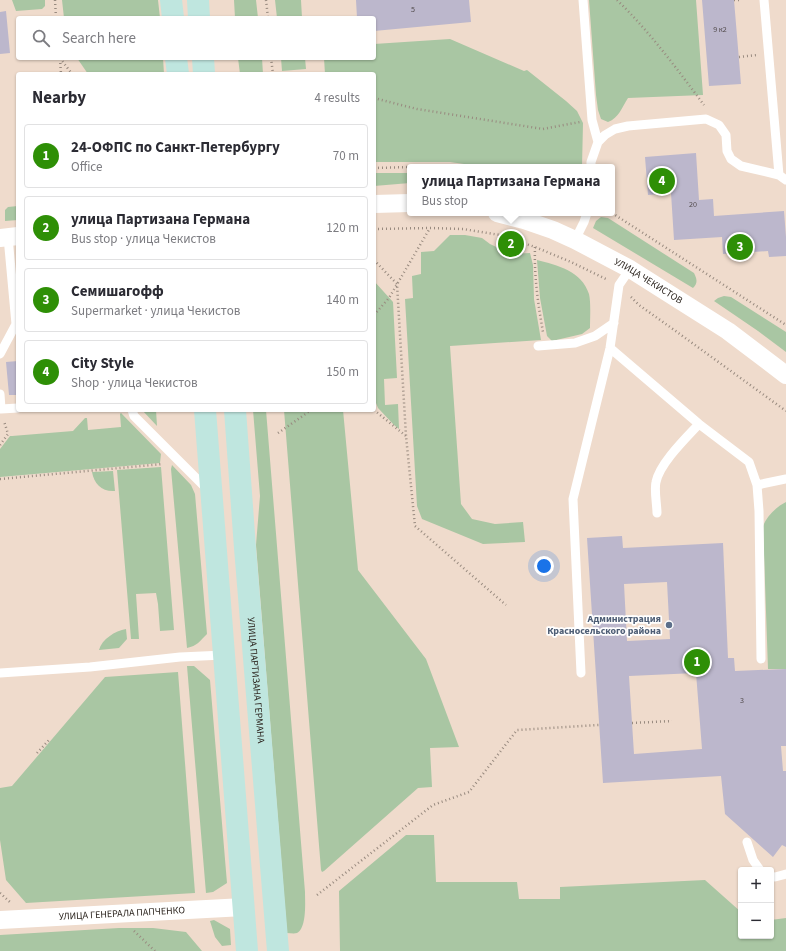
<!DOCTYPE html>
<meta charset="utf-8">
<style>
:root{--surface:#fff;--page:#f2f2f3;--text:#2b2b33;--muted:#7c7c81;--line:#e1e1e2;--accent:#2e8f06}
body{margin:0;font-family:"Source Sans 3",sans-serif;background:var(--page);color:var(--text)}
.controls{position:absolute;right:12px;bottom:12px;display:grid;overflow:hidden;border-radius:4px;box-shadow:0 1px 3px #0004}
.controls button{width:36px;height:36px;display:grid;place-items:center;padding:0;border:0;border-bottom:1px solid var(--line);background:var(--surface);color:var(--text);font:20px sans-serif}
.you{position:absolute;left:544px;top:566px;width:14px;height:14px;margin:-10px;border:3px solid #fff;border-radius:50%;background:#1a73e8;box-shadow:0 0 0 6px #1a73e833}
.badge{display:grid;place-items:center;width:26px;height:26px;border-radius:50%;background:var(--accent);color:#fff;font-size:13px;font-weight:700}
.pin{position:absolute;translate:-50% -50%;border:2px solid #fff;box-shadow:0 1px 4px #0006}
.popup{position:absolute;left:407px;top:164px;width:208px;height:52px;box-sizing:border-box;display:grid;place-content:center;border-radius:4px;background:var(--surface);filter:drop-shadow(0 1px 3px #0005);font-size:13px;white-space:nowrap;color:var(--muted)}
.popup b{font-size:15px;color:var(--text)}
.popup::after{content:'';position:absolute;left:50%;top:100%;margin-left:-8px;border:8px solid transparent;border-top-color:var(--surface)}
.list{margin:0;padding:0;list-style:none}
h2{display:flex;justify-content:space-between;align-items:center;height:52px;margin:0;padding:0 16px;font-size:17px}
h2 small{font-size:13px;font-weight:400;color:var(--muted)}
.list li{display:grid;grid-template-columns:26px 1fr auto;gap:12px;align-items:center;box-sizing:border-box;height:64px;margin:0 8px 8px;padding:0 8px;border:1px solid var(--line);border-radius:4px}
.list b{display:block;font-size:15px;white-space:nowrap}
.list p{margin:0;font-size:13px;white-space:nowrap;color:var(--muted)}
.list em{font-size:13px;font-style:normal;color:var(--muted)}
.icon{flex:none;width:22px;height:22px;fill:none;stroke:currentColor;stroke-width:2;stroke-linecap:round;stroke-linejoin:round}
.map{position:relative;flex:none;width:786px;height:951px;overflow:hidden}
.search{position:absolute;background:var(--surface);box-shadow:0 1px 3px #0004;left:16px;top:16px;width:360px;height:44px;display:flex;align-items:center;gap:10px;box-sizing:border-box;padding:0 14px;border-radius:4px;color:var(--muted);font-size:15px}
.panel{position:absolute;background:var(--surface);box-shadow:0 1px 3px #0004;left:16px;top:72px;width:360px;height:340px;border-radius:4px}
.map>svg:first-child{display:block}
.green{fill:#a9c6a3}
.building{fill:#bcb7cc;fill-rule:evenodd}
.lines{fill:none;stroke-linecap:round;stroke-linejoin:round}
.path{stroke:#988a7f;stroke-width:2.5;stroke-dasharray:1 3;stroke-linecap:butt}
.lane{stroke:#fff;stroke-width:9}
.street{stroke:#fff;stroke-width:18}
.secondary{stroke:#bfe6df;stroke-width:22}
.service-dot{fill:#5c6f8a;stroke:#fff;stroke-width:1.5}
.labels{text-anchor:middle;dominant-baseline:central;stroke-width:3.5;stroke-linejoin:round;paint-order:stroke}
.number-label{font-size:8px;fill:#514a4b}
.street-label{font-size:10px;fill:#2d2620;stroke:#fff}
.service-label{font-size:10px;font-weight:bold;fill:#4e5e75;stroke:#fff;text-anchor:end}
</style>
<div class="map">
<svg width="786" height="951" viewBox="0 0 786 951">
<rect width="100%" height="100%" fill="#efdbcc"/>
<!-- green -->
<path class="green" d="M12,0H45V6L42,9L16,11Z
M62,0H158L160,18H64Z
M234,0H256L258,18H235Z
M275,0H301L302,18H277Z
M589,0H696L703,95L628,98C622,107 619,118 608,122L601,119L598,110L596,95Z
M450,39L524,71L527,70L566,101L577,111L583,123L582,167H485L450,162H374V74H325L324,58H374V44Z
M77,58H163L164,74H88Z
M238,58H262L263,74H240Z
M281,58H305L306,69L282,71Z
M374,173H410V183L374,186Z
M18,206V220L5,221V210L8,207Z
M601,217L608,218L694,273C697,279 698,283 693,288L593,228L596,221Z
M450,235H465L482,238L490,244L511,254L530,253L533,265L534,299L541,340L450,346L461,504L472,519L495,524L523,522L525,542L483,544L422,519L417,506L405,299L413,298L412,276L421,274V252L434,251Z
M537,260C557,265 582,271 589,294C591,302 590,319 590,328L582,334L552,341L547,336L540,298Z
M374,281L393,302L397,378L384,379L385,405L398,404L399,429L394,425L378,408L374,398Z
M724,296L731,297L786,332V352L758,331L714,301L718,298Z
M142,410H156L157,426Z
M253,410H266L305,892C305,901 307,928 297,933C294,934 290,933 287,933L256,545L260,496Z
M284,410H343L358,570L426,659L459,747L430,748L432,787L418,788L324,871L322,872L321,870Z
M121,413L161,454L160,463L0,477V449L10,436H12L73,431L85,418H87L88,430L121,427L120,414Z
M172,465L191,485L195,494L207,634C200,641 197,646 187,648L171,469Z
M161,467L174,630L160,631L158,604L156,593L136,594L139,639H131L117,470Z
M113,471L115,491C102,492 94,484 92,472Z
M786,502V669H768L763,526C767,516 776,507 786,502Z
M126,629L127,639L119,648L99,650C102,639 115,631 126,629Z
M187,666H194L210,680L227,883L213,892L206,893Z
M178,672L195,893L26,903L6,880L0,840V788L12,786L105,677Z
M406,835H434L436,882H517L519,899H560V887L705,880L741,912V936H771V920L786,918V951H340L339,891Z
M214,920L230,929L231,945L222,946L215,937L210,921Z
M119,928H153L186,932L202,951H0V935Z"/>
<!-- building -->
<path class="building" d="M356,0H469L471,22L374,31V18H357Z
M702,0H734L741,84L709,86Z
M6,11L10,53L0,54V12Z
M696,153L699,200L713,199L714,216L784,211L786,237V256L769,257L768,251L723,254L722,237L674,240L671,193L648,195L645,157Z
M506,238L517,242L516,246L505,242Z
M18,361V395H9L6,362Z
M622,536L623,548L723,543L728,658H734L735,671L786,669V746H781L783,771H786V847L782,845L773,857L725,814L721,776L603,783L587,538ZM667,582L670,639L627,641L624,584ZM696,673L702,749L634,754L629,676Z"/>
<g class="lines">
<!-- path -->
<path class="path" d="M55,0L56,18
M266,0L268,18
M617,0C650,32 677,69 704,105
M734,0H740
M739,57L757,55
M60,58L72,74
M271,58L273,74
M60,59L61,74
M374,98L417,109L543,129L580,122
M374,168L410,167
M612,213L786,325
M374,229L430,228L463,229L500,235L535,247L571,262L608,280
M535,247C534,276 538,304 543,332
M374,260L397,284L406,436L415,526L506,605
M631,297L639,305L677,332L786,411
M374,315L389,298L430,228
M374,410L406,436
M278,433L307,413L310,410
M0,445L8,434L4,421
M0,479L163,464
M632,723L672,721
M37,753L49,740
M0,893L10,902
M317,895L433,805L469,792L517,730L599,725
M134,931L155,951"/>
<!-- lane -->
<path class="lane" d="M583,0L592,120L598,142
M764,0L779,175
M591,167V162L598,142L605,135L615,129L628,126L706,119L719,125L726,135L727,151L731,159L741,166L779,175L786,180
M575,240L584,222L587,213
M538,346L575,343L595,336L614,323
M610,348L699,424L749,462L757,485L759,511L761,659
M0,354L16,324L8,237
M0,394L1,409L18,408
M132,410L134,416L208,490
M757,485L786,479
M657,513C657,505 654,490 656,482C660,463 686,438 699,424
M0,673L90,667L180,657L224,655
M581,673L573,499L610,348L619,285L630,269
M747,842L753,860L760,870
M771,876L775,877L786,874"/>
<!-- street -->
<g class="street">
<path d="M374,204L410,203"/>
<path id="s1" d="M497,213L524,220L553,230L575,240L630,269L728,331L786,375"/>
<path d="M0,238L18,236"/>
<path id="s2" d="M0,920L244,907"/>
</g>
<!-- secondary -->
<g class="secondary">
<path d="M171,0L173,18"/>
<path d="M198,0L199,18"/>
<path d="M176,58L178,74"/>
<path d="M203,58L204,74"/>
<path d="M205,410L247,951"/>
<path id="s3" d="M235,410L245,548L278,951"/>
</g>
</g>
<!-- markers -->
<circle class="service-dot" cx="669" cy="625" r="4"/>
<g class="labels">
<!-- number labels -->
<g class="number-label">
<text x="413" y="9">5</text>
<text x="720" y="29">9 к2</text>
<text x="693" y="204">20</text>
<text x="742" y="700">3</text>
</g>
<!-- street labels -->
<g class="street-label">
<text stroke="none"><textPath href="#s1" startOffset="167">УЛИЦА ЧЕКИСТОВ</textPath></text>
<text stroke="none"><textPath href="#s3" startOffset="271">УЛИЦА ПАРТИЗАНА ГЕРМАНА</textPath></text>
<text stroke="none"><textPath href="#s2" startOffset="122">УЛИЦА ГЕНЕРАЛА ПАПЧЕНКО</textPath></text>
</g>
<!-- service labels -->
<g class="service-label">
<text x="661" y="619">Администрация<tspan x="661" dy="12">Красносельского района</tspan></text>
</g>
</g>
</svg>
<div class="controls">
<button>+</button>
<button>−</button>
</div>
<div class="you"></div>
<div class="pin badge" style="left:697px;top:662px">1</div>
<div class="pin badge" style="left:511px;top:244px">2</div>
<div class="popup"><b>улица Партизана Германа</b>Bus stop</div>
<div class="pin badge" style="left:740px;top:247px">3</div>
<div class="pin badge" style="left:662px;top:181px">4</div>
<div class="search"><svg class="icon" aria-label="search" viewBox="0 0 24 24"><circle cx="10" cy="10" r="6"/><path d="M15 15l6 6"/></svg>Search here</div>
<section class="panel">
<h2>Nearby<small>4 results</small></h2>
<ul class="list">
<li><span class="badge">1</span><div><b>24-ОФПС по Санкт-Петербургу</b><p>Office</p></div><em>70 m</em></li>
<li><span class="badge">2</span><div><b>улица Партизана Германа</b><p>Bus stop · улица Чекистов</p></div><em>120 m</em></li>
<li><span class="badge">3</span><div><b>Семишагофф</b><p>Supermarket · улица Чекистов</p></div><em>140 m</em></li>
<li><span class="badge">4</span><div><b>City Style</b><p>Shop · улица Чекистов</p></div><em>150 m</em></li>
</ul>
</section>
</div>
